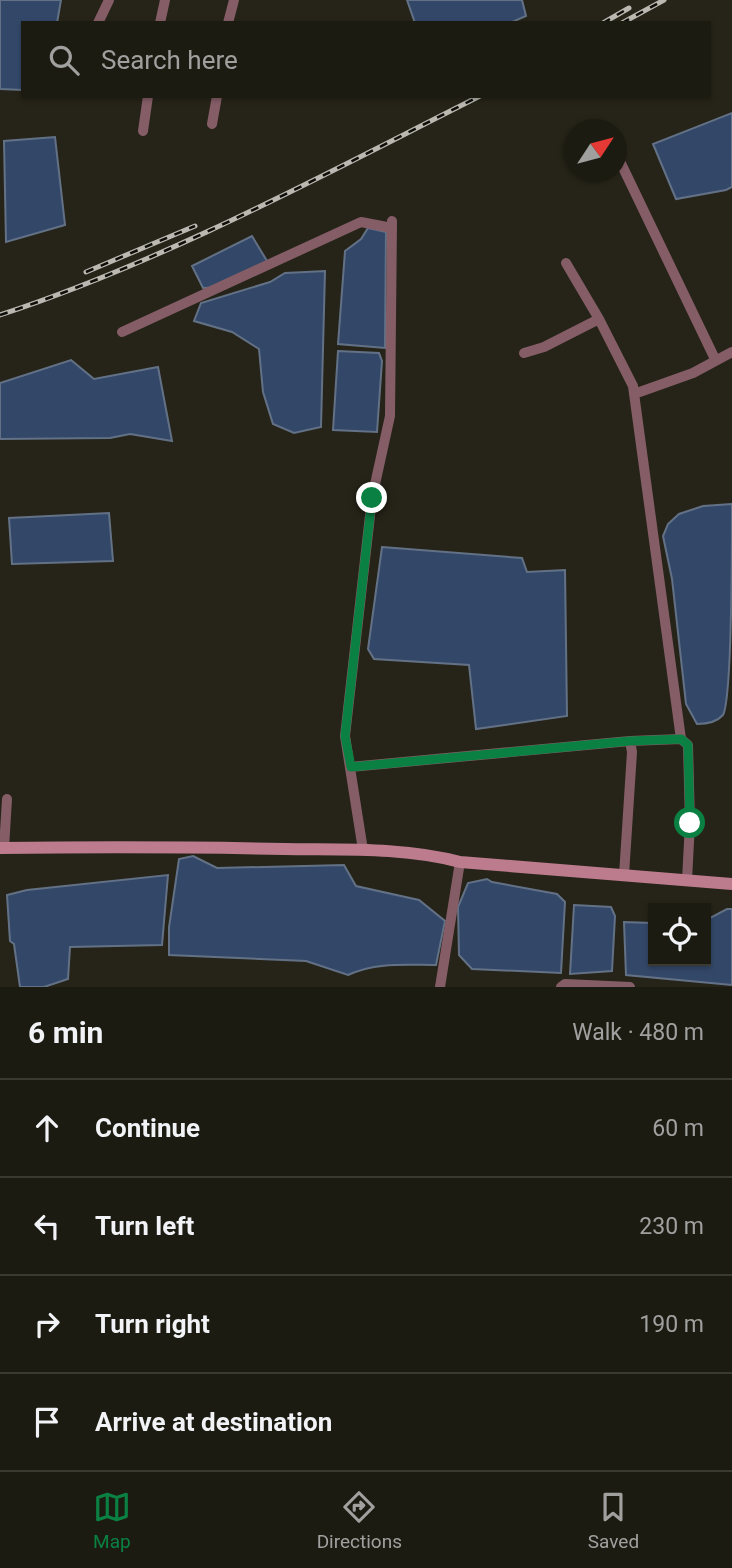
<!DOCTYPE html>
<meta charset="utf-8">
<style>
:root{--surface:#1c1b12;--page:#25241b;--text:#f1f3f6;--muted:#a0a19f;--line:#3a3932;--accent:#0b8043}
body{margin:0;font-family:Roboto,sans-serif;background:var(--page);color:var(--text)}
.controls{position:absolute;right:21px;bottom:21px;display:grid;overflow:hidden;border-radius:0px;box-shadow:0 2px 5px #0004}
.controls button{width:63px;height:63px;display:grid;place-items:center;padding:0;border:0;border-bottom:2px solid var(--line);background:var(--surface);color:var(--text);font:35px sans-serif}
.compass{position:absolute;left:564px;top:119px;width:63px;height:63px;border-radius:50%;background:var(--surface);box-shadow:0 2px 5px #0004;rotate:54deg}
.stop{position:absolute;width:21px;height:21px;margin:-16px;border:5px solid #0b8043;border-radius:50%;background:#fff}
.stop.end{background:#0b8043;border-color:#fff;box-shadow:0 2px 7px #0008}
.list{margin:0;padding:0;list-style:none}
h2{display:flex;justify-content:space-between;align-items:center;height:91px;margin:0;padding:0 28px;font-size:30px}
h2 small{font-size:23px;font-weight:400;color:var(--muted)}
.list li{display:grid;grid-template-columns:46px 1fr auto;gap:21px;align-items:center;box-sizing:border-box;height:98px;padding:0 28px;border-top:2px solid var(--line)}
.list b{display:block;font-size:26px;white-space:nowrap}
.list em{font-size:23px;font-style:normal;color:var(--muted)}
.icon{flex:none;width:38px;height:38px;fill:none;stroke:currentColor;stroke-width:2;stroke-linecap:round;stroke-linejoin:round}
.map{position:relative;flex:none;width:732px;height:987px;overflow:hidden}
.search{position:absolute;background:var(--surface);box-shadow:0 2px 5px #0004;left:21px;right:21px;top:21px;height:77px;display:flex;align-items:center;gap:18px;box-sizing:border-box;padding:0 24px;border-radius:0px;color:var(--muted);font-size:26px}
.sheet{height:483px;background:var(--surface)}
nav{display:flex;justify-content:space-around;align-items:center;box-sizing:border-box;height:98px;border-top:2px solid var(--line);background:var(--surface);font-size:19px;color:var(--muted)}
nav a{display:grid;justify-items:center;gap:4px}
nav .on{color:var(--accent)}
.map>svg:first-child{display:block}
.water{fill:#334868;stroke:#637186;stroke-width:2}
.lines{fill:none;stroke-linecap:round;stroke-linejoin:round}
.street{stroke:#855d67;stroke-width:10}
.secondary{stroke:#bc7c8e;stroke-width:12}
.rail-casing{stroke:#bab8b1;stroke-width:5}
.rail{stroke:#0e0d08;stroke-width:2.5;stroke-dasharray:8;stroke-linecap:butt}
.route{stroke:#0b8043;stroke-width:9}
</style>
<div class="map">
<svg width="732" height="987" viewBox="0 0 732 987">
<rect width="100%" height="100%" fill="#262418"/>
<!-- water -->
<path class="water" d="M0,0H61L57,23H23V90L0,89Z
M407,0H522L526,16L510,23H415Z
M732,113V187L726,190L676,199L653,144Z
M55,137L65,225L6,242L4,141Z
M368,228L386,232L385,348L338,344L345,251L361,239Z
M252,236L267,261L228,287L203,288L192,266Z
M325,271L321,427L294,433L273,424L263,392L259,349L232,332L194,321L201,303L270,282L285,273Z
M338,351L379,353L382,361L377,432L333,430Z
M71,360L94,379L158,367L172,441L130,434L110,438L0,439V383Z
M732,504C732,536 732,698 723,715C716,723 706,724 697,724L686,704L672,579L663,536L668,524L679,514L703,506Z
M109,513L113,561L12,564L9,518Z
M382,547L522,558L527,572L565,570L567,716L476,729L469,665L374,659L368,649Z
M193,856L217,868L344,865L356,886L419,900L445,921L436,965C405,965 376,962 348,975L306,961L169,955V927L179,859Z
M168,875L162,945L70,947L68,979L44,987H20L14,944L10,941L7,895L27,890Z
M487,879L492,882L557,894L565,902L561,973L472,969L459,955L458,907L468,883Z
M574,905L611,907L615,916L612,971L570,974Z
M727,909H732V985L626,975L624,922L653,923V961H706V920Z"/>
<g class="lines">
<!-- street -->
<path class="street" d="M98,23L109,0
M160,23L165,0
M228,23L234,0
M212,124L217,96
M143,131L148,96
M616,153L715,359
M566,263L599,319L633,386L681,739L688,745L690,823L687,880
M122,332L361,222L392,228
M524,353L544,347L599,319
M634,394L693,373L732,352
M350,767L630,741L681,739
M4,848L7,799
M363,850L345,736L372,498L390,416L392,221
M624,875L632,752L630,741
M440,987L460,862
M561,987L565,984L630,987"/>
<!-- secondary -->
<path class="secondary" d="M0,848C95,847 189,847 284,849C342,850 404,847 460,862L732,884"/>
<defs>
<path id="rail" d="M603,23L629,8
M622,23L664,0
M86,272L195,226
M0,315C167,260 323,175 480,96"/>
</defs>
<!-- rail casing -->
<use href="#rail" class="rail-casing"/>
<!-- rail -->
<use href="#rail" class="rail"/>
</g>
<g class="lines">
<!-- route -->
<path class="route" d="M372,498L345,736L351,767L630,741L681,739L688,745L690,823"/>
</g>
</svg>
<div class="controls">
<button><svg class="icon" aria-label="locate" viewBox="0 0 24 24"><circle cx="12" cy="12" r="6"/><path d="M12 2v4M12 18v4M2 12h4M18 12h4"/></svg></button>
</div>
<svg class="compass" viewBox="-18 -18 36 36"><path d="M0-13l5 13h-10z" fill="#e53935"/><path d="M0 13l5-13h-10z" fill="#a0a19f"/></svg>
<div class="stop" style="left:690px;top:823px"></div>
<div class="stop end" style="left:372px;top:498px"></div>
<div class="search"><svg class="icon" aria-label="search" viewBox="0 0 24 24"><circle cx="10" cy="10" r="6"/><path d="M15 15l6 6"/></svg>Search here</div>
</div>
<section class="sheet">
<h2>6 min<small>Walk · 480 m</small></h2>
<ul class="list">
<li><svg class="icon" aria-label="ahead" viewBox="0 0 24 24"><path d="M12 20V5M6 11l6-6 6 6"/></svg><div><b>Continue</b></div><em>60 m</em></li>
<li><svg class="icon" aria-label="left" viewBox="0 0 24 24"><path d="M17 20v-9H6M10 6l-5 5 5 5"/></svg><div><b>Turn left</b></div><em>230 m</em></li>
<li><svg class="icon" aria-label="right" viewBox="0 0 24 24"><path d="M7 20v-9h11M14 6l5 5-5 5"/></svg><div><b>Turn right</b></div><em>190 m</em></li>
<li><svg class="icon" aria-label="arrive" viewBox="0 0 24 24"><path d="M6 21V4h12l-3 4 3 4H6"/></svg><div><b>Arrive at destination</b></div></li>
</ul>
</section>
<nav>
<a class="on"><svg class="icon" aria-label="map" viewBox="0 0 24 24"><path d="M3 6l6-2 6 2 6-2v14l-6 2-6-2-6 2zM9 4v14M15 6v14"/></svg>Map</a>
<a><svg class="icon" aria-label="directions" viewBox="0 0 24 24"><path d="M12 3l9 9-9 9-9-9zM9 14v-3h6M13 9l2 2-2 2"/></svg>Directions</a>
<a><svg class="icon" aria-label="saved" viewBox="0 0 24 24"><path d="M7 4h10v16l-5-4-5 4z"/></svg>Saved</a>
</nav>
